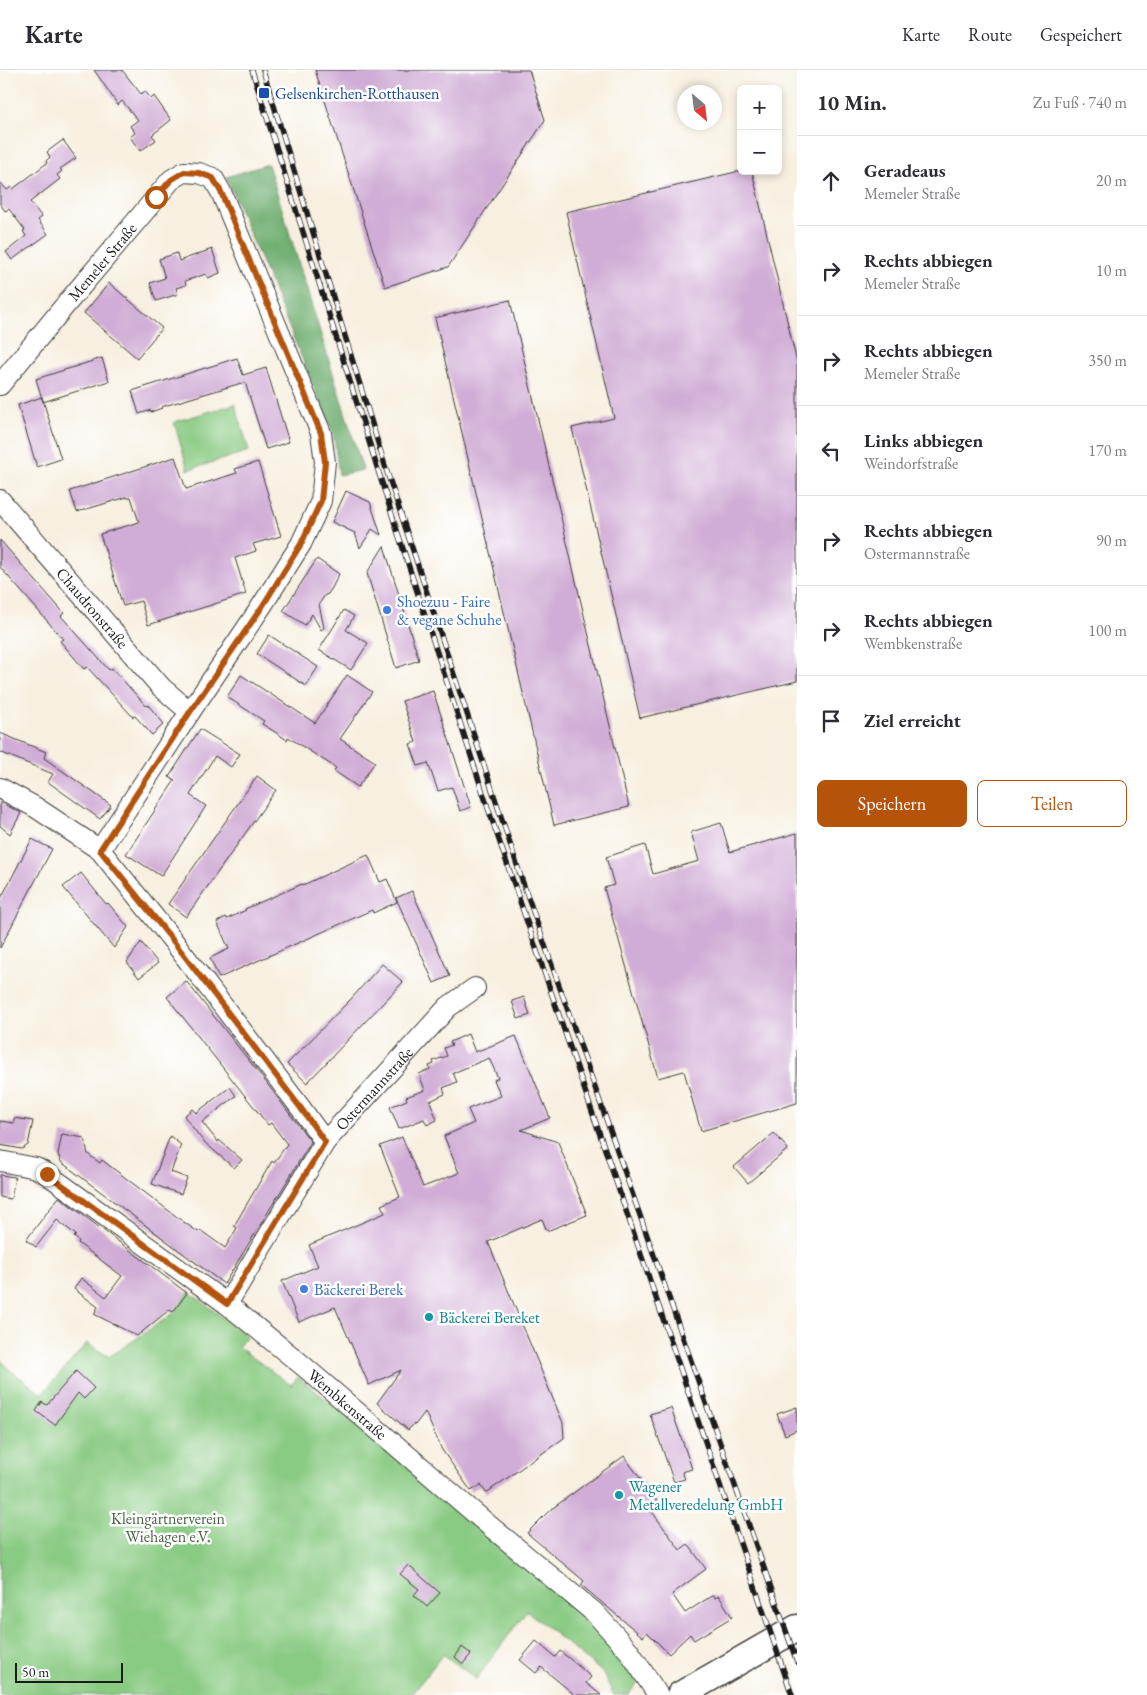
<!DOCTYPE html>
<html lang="de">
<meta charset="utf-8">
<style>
:root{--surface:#fff;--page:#f2f2f3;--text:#2b2b33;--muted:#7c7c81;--line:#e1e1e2;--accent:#b45309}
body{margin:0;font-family:"EB Garamond",serif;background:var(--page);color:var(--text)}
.controls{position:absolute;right:15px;top:15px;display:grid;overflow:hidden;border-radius:8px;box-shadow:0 2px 8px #0003}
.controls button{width:45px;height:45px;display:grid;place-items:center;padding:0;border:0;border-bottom:1px solid var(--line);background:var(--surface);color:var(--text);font:25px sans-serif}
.compass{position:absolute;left:677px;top:15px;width:45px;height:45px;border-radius:50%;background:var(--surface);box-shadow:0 2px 8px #0003;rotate:152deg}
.scale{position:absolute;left:15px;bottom:12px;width:108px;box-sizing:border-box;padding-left:5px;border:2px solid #1c1c1c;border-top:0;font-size:14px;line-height:18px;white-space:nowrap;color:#1c1c1c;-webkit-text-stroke:4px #fff;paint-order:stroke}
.stop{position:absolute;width:15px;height:15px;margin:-11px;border:4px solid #b45309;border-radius:50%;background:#fff}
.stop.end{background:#b45309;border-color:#fff;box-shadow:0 1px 5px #0008}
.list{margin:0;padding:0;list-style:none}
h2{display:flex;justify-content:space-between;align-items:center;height:65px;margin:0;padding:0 20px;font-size:21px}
h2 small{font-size:16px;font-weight:400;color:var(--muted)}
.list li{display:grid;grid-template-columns:32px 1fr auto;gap:15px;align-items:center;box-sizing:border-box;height:90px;padding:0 20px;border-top:1px solid var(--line)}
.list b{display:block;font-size:19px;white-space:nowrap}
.list p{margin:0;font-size:16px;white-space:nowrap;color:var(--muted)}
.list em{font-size:16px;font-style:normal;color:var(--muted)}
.actions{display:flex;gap:10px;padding:15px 20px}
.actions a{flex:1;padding:11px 0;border:1px solid var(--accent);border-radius:8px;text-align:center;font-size:18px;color:var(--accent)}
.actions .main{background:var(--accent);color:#fff}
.icon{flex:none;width:28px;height:28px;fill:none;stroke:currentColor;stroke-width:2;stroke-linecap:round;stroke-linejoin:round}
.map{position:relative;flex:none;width:797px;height:1625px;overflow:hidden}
header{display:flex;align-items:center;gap:30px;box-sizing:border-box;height:70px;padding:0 25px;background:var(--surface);border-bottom:1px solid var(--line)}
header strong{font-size:24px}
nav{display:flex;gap:28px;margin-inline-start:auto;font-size:18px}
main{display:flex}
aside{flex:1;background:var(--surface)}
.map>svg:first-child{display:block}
.green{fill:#8acb83;stroke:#537450}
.forest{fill:#6faf71;stroke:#466646}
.building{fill:#d0add6}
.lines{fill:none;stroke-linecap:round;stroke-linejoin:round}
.minor-casing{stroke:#3d3c39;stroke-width:22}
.major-casing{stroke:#3d3c39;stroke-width:29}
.minor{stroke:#fff;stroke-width:20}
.major{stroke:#fff;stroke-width:26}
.rail-casing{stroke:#1c1c1c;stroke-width:5.5}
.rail{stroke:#fff;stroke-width:4;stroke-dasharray:11;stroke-linecap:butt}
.route{stroke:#b45309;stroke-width:6}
.transit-dot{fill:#1a4fb4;stroke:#fff;stroke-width:2}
.shop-dot{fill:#3f7fe0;stroke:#fff;stroke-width:2}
.culture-dot{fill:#0f9aa8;stroke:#fff;stroke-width:2}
.labels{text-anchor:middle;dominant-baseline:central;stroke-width:5;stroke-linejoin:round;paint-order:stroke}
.transit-label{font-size:16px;fill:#164399;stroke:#fff;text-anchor:start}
.street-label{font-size:16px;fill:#1c1c1c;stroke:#fff}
.shop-label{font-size:16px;fill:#366cbe;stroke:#fff;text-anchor:start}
.culture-label{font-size:16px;fill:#0d838f;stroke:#fff;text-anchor:start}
.park-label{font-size:16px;fill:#486245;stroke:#fff}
</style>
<header>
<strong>Karte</strong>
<nav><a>Karte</a><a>Route</a><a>Gespeichert</a></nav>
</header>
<main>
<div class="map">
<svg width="797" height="1625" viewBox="0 0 797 1625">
<rect width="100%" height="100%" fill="#fff"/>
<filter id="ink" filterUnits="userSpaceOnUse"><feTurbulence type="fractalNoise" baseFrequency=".02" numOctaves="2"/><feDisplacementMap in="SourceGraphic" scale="10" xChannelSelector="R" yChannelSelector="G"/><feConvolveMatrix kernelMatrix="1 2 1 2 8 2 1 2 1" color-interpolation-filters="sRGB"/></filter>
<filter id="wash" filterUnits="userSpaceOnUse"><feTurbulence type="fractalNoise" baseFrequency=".0096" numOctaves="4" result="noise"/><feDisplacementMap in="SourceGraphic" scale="20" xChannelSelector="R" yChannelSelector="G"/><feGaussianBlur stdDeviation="1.12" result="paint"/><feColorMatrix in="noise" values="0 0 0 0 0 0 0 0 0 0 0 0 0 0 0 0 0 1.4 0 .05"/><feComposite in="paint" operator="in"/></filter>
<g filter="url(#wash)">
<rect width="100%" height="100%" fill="#f7efdf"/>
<!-- green -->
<path class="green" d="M235,334L249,381L188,400L174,352Z
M189,1222L247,1266L238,1277L291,1315L298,1307L489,1459L619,1581L638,1612L628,1625H614L602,1602L527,1541L476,1609L443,1584L411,1625H0V1289L10,1300L42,1324L87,1273L109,1287L174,1243Z"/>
<!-- forest -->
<path class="forest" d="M268,94L363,400L339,405L333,362L226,107Z"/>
<g id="blocks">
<!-- building -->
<path class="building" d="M94,0H122L141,24L145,21L151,29L154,26L171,50L152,65L156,70L140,81L130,67L135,63L130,56L138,50L122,31L118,35Z
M315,0H529L545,50L448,197L385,217Z
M63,70L76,88L60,99L62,101L57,105L60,109L30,132L42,147L38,150L48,164L12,190L6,182L26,166L23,161L25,160L9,139L5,141L0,134V112L7,120L11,117L13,119L47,93L46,91L50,87L47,82Z
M740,101H752L797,293V611L640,648L572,358L614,348L566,142Z
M212,179L220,203L208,208L206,204L185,211L186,215L176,218L178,224L156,231L150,213L165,208L159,189L177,183L179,191Z
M109,213L162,258L137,288L84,243Z
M510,230L629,737L554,755L435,248Z
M102,288L109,311L43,332L36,309Z
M237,288L243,305L266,298L289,372L266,379L245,312L161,337L162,338L151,342V340L139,344L132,321Z
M42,327L61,389L37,397L18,335Z
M175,387L186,419L237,403L235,399L258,392L281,466L253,474L256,481L235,488L246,524L148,555L141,531L123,536L100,464L139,452L131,427L127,428V427L77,442L70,421Z
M346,421L370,432L381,465L372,459L360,478L355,463L332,452Z
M0,470L64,543L61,546L109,600L112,598L146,636L148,635L164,654L152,665L135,646L133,647L87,597L84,599L60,571L63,569L0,497Z
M384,476L419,590L396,598L367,503Z
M317,489L339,504L332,518L328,524L325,525L319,534L324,558L321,560L312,544L305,555L283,541Z
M344,540L354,546L346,560L368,573L351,600L319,580Z
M269,565L318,597L306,616L257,584Z
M241,605L315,653L347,605L372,622L340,669L375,692L358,717L334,701L336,698L288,667L287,670L272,660L262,654L264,651L227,627Z
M433,621L471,737L460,741L452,717L438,721L428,693L418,696L410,674L416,672L402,631Z
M200,659L240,684L231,697L215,686L190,725L206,736L161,806L126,784L175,710L169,707Z
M0,663L46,682L44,688L111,735L100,749L48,712L53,704L0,682Z
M257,706L276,720L186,847L168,834Z
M0,732L21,743L10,764L0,756Z
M721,753L730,782L797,763V1033L701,1061L684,1001L658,1008L604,818L614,815L606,787L645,775L653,804L699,791L691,762Z
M32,769L52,779L0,878V830Z
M368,785L380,812L387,809L397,832L373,843L372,840L219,908L210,888L229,879L217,852L226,847L227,849L246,840L245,839L302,814L303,815Z
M81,803L106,834L108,833L128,857L114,878L63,817Z
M412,821L450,906L434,913L396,828Z
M141,872L158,893L139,908L127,892Z
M382,894L403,912L307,1013L287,994L351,929Z
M186,911L262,1007L311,1072L224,1214L61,1092L58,1084L62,1064L84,1068L88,1084L100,1093L102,1090L185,1153L198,1162L200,1160L225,1178L237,1158L234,1156L272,1091L274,1093L287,1074L271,1053L268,1055L167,927Z
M524,927L530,945L518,949L512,931Z
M468,964L475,982L516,966L550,1048L521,1060L558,1072L587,1145L547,1161L542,1149L488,1172L563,1353L564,1368L486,1423L481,1415L471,1421L442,1380L425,1342L415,1355L414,1354L408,1360L377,1333L401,1300L369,1315L335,1237L299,1252L282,1211L318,1196L309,1175L385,1143L381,1135L400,1127L380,1076L402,1067L423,1117L459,1103L444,1066L474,1053L468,1039L501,1026L494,1010L498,1008L489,988L453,1003L457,1012L443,1018L445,1024L430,1031L437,1050L427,1055L424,1049L399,1059L390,1037L407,1030L406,1027L425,1020L419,1004L430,999L429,996L434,994L433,991L447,986L444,978L452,975L450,972Z
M230,1017L236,1026L202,1052L218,1072L219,1070L242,1090L234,1098L203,1071L184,1046L192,1039L196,1043Z
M14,1048L33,1051L28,1075L22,1079L0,1075V1051L14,1053Z
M774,1063L788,1079L748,1113L734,1097Z
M170,1066L181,1075L171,1102L187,1108L181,1124L152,1114Z
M0,1105L15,1107L11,1129L0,1127Z
M59,1127L187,1223L173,1242L169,1240L137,1266L94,1244L98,1237L74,1219L81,1208L106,1227L122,1206L78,1173L79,1171L74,1167L76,1165L57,1150L36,1177L26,1170Z
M76,1301L94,1318L84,1329L78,1323L55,1355L36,1341L42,1332L47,1335Z
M797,1337V1360L785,1365L777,1344Z
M671,1338L692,1399L682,1402L685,1409L674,1412L650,1344Z
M624,1386L658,1433L650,1439L680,1480L688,1474L706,1499L672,1524L685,1543L713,1525L715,1528L719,1526L732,1547L694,1570L690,1564L669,1584L647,1562L643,1567L581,1515L584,1511L527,1463L550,1440Z
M408,1495L440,1523L427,1537L414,1525L419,1519L400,1504Z
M536,1571L555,1587L560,1581L576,1594L591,1607L586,1613L601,1625H575L541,1597L536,1603L520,1590Z
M462,1577L471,1584L463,1594L455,1587Z"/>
</g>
</g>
<g filter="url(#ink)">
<use href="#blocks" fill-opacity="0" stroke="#3d3c39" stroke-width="1"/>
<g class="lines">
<defs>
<g id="minor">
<path id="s1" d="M0,315L67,233L171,110L184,102L199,103L213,108L221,122L321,363L325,392L321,431L301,474L261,537L190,642L100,780"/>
<path id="s2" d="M0,430L161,617L190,642"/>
<path d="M0,718L35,737L100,780L174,872L300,1037L325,1072"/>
<path id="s3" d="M0,1091L36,1098L47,1104L227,1234L301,1294L491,1457L595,1543L629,1581L658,1625"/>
<path id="s4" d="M227,1234L325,1072L448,937L475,918"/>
</g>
<path id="major" d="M680,1625L797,1558"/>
</defs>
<!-- minor casing -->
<use href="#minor" class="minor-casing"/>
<!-- major casing -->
<use href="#major" class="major-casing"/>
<!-- minor -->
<use href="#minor" class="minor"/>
<!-- major -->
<use href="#major" class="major"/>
<defs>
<path id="rail" d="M252,0L394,451L489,741L792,1625
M263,0L386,399L522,810L797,1592"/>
</defs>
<!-- rail casing -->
<use href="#rail" class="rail-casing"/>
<!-- rail -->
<use href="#rail" class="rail"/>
</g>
</g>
<g class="lines" filter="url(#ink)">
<!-- route -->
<path class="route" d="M47,1104L227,1234L325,1072L300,1037L174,872L100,780L190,642L262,537L301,474L321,431L325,392L321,363L221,122L213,108L199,103L184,102L171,110L156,127"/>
</g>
<!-- markers -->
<rect class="transit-dot" x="258" y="17" width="12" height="12" rx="2.5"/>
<g class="shop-dot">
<circle cx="387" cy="540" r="5"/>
<circle cx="304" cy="1219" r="5"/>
</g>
<g class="culture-dot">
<circle cx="429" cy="1247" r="5"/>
<circle cx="619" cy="1425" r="5"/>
</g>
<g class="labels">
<!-- transit labels -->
<g class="transit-label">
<text x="275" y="23">Gelsenkirchen-Rotthausen</text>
</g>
<!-- street labels -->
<g class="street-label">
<text stroke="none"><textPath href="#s1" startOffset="160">Memeler Straße</textPath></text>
<text stroke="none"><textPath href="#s2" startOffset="142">Chaudronstraße</textPath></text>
<text stroke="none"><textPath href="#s4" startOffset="262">Ostermannstraße</textPath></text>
<text stroke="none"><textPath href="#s3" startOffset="428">Wembkenstraße</textPath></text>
</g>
<!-- shop labels -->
<g class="shop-label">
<text x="397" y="531">Shoezuu - Faire<tspan x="397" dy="18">&amp; vegane Schuhe</tspan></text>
<text x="314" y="1219">Bäckerei Berek</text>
</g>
<!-- culture labels -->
<g class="culture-label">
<text x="439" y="1247">Bäckerei Bereket</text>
<text x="629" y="1416">Wagener<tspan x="629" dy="18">Metallveredelung GmbH</tspan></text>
</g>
<!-- park labels -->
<g class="park-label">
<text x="168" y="1448">Kleingärtnerverein<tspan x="168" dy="18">Wiehagen e.V.</tspan></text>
</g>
</g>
</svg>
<div class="controls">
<button>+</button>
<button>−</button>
</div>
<svg class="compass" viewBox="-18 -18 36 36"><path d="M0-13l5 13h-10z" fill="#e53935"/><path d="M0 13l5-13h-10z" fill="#7c7c81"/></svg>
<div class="scale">50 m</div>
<div class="stop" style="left:156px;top:127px"></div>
<div class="stop end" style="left:47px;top:1104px"></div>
</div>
<aside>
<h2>10 Min.<small>Zu Fuß · 740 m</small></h2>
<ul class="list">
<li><svg class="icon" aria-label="ahead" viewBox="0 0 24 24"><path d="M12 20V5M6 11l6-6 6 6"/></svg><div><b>Geradeaus</b><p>Memeler Straße</p></div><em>20 m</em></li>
<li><svg class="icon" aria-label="right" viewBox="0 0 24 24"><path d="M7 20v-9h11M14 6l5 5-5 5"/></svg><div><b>Rechts abbiegen</b><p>Memeler Straße</p></div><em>10 m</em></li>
<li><svg class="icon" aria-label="right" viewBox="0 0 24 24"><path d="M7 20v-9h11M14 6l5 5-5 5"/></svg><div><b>Rechts abbiegen</b><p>Memeler Straße</p></div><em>350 m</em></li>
<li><svg class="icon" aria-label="left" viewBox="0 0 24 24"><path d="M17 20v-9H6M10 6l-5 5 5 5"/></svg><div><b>Links abbiegen</b><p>Weindorfstraße</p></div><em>170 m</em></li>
<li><svg class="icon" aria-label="right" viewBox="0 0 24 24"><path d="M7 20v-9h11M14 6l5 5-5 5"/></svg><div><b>Rechts abbiegen</b><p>Ostermannstraße</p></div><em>90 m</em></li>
<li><svg class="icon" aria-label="right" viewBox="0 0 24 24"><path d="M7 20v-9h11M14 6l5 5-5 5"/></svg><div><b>Rechts abbiegen</b><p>Wembkenstraße</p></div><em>100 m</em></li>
<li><svg class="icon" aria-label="arrive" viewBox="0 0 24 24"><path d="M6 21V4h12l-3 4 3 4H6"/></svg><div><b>Ziel erreicht</b></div></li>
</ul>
<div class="actions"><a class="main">Speichern</a><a>Teilen</a></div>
</aside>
</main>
